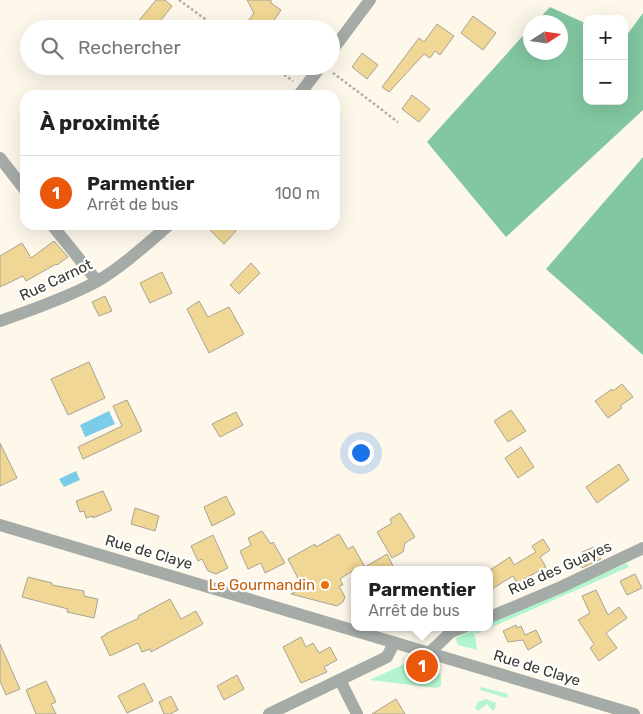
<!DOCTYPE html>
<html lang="fr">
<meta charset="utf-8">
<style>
:root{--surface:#fff;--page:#f2f2f2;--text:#222;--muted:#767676;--line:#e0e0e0;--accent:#ea580c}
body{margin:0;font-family:Rubik,sans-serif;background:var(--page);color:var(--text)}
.controls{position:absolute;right:15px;top:15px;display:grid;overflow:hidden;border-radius:10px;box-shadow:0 5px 20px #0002}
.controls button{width:45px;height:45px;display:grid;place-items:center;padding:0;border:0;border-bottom:1px solid var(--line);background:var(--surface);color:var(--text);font:25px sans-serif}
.compass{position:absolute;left:523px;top:15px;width:45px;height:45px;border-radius:50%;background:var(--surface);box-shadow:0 5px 20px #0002;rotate:78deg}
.you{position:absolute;left:360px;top:452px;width:18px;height:18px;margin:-12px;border:4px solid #fff;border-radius:50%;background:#1a73e8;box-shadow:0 0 0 8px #1a73e833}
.badge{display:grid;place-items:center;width:32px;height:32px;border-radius:50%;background:var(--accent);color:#fff;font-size:16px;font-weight:700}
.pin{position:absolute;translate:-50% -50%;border:2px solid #fff;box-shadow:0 1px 5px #0006}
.popup{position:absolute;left:351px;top:566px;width:142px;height:65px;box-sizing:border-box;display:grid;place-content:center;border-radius:10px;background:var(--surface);filter:drop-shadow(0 1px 4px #0005);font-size:16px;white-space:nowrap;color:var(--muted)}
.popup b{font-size:19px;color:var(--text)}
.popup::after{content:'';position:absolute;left:50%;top:100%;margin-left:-10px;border:10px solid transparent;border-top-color:var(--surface)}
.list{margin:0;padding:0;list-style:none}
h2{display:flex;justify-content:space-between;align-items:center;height:65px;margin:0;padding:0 20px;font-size:21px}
h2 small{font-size:16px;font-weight:400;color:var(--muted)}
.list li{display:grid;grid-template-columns:32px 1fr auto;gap:15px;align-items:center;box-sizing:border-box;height:75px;padding:0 20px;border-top:1px solid var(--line)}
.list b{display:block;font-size:19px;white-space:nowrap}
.list p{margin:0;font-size:16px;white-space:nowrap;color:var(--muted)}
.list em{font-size:16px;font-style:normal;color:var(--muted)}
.icon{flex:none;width:28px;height:28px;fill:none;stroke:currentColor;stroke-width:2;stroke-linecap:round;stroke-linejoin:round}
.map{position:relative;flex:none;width:643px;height:714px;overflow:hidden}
.search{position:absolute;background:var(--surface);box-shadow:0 5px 20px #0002;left:20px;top:20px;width:320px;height:55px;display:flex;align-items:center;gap:12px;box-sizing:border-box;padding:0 18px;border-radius:28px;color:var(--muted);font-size:19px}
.panel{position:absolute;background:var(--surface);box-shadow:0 5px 20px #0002;left:20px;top:90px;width:320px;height:140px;border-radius:15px}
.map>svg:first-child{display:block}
.green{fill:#b2f5ce}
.forest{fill:#82c7a1}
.water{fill:#7acce8}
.building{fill:#f1d795;stroke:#a8a396}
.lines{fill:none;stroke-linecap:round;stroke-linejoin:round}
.path{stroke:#b0aba1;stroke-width:2.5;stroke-dasharray:2.5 2.5;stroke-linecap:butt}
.minor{stroke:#a5aba7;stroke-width:12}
.tertiary{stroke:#a5aba7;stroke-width:12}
.food-dot{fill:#e8710a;stroke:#fff;stroke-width:2}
.labels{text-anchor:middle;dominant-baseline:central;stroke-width:4.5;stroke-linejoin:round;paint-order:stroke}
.street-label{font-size:15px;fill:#393731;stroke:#fff}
.food-label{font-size:15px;fill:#c56008;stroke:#fff;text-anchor:end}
</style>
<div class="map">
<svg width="643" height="714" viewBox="0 0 643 714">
<rect width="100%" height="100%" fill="#fef8eb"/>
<!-- green -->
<path class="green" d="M627,563L629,567L476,634L473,629L478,627H490V623Z
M473,630L475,635L477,650L458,645L455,638Z
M404,664L414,665L425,670L424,675L435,678L438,673L441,674V686L436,688L370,680Z
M481,687L508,694L507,698L480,690Z
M486,699L496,703L495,709L493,711L487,704L478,711L475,708L478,702Z"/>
<!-- forest -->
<path class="forest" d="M550,7L587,24V101H624V39L643,13V110L506,237L427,142L530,28V52H560V22H536Z
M643,157V355L546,269Z"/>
<!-- water -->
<path class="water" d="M109,411L115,424L85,437L80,425Z
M76,471L80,480L64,487L59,479Z"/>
<!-- building -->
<path class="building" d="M156,0H165L172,6L154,29H132Z
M247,0H271V3L281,10L268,29H260L248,21L254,13Z
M473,16L496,33L483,50L461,33Z
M437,24L454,36L440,55L435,51L430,58L424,54L389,92L382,87L419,38L424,42Z
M362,53L378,65L367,79L352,67Z
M412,95L430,109L419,122L402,109Z
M205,225H230L236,231L224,244Z
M54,241L68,257L57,265L56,264L26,281L23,276L0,287V256L22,243L31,258Z
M251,263L260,273L239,294L230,285Z
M162,272L172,293L150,303L140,283Z
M105,296L112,311L99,316L92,302Z
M199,301L208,317L229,307L244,334L209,353L187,309Z
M89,362L105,398L68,415L51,379Z
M622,384L633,397L620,406L622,408L608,418L595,401L612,389L613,391Z
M127,400L142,431L83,459L78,447L122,426L113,406Z
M511,410L526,431L508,442L494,421Z
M236,412L243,425L220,437L212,424Z
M0,443L17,478L0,486Z
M521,447L534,467L518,478L505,458Z
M619,464L629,480L597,503L586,487Z
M103,491L112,510L93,518V516L86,518L84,511L80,512L76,501Z
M226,496L235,514L212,526L204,507Z
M135,508L159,516L155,531L131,524Z
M400,513L415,537L405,543L403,552L392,558L377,532L392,523L390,519Z
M262,531L271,544L273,542L285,563L265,573L261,563L248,569L240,551L251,545L248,538Z
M339,534L348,549L353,546L365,567L387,554L395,570H354L340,579L343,585L339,586L345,597L343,602L337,606L291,594L303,588L288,559L315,544L316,547Z
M213,535L228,568L216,574L208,571L202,559L198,561L191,546Z
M543,539L550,550L540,557L546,567L517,583L513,576L490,590V570L510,557L514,565L536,552L532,546Z
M594,547L601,559L582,568L577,557L583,554L582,552Z
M635,574L642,588L627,595L620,581Z
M28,577L52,583V585L84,591V596L98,599L94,618L67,612L68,609L22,597Z
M596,590L608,615L619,607L627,618L606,633L617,648L599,661L590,648L594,644L578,620L590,613L582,596Z
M170,599L181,619L196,611L203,624L151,652L150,649L142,652L138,643L110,656L101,637L106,635L105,634L139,618L138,616Z
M516,625L517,628L521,626L525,635L536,630L542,642L528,650L523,640L508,642L503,631Z
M301,637L306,647L313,643L319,653L330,647L337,660L324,667L327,672L301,683L283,647Z
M0,644L20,689L6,695L0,681Z
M237,675L244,689L224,700L217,686Z
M46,681L56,702L51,704L56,714H36L26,690Z
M144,683L153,701L127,713L118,696Z
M171,696L178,710L170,714H164L159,702Z
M396,699L405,714H372Z"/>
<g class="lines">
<!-- path -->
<path class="path" d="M179,0L219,29
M272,66L293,81
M333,73L398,122"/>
<!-- minor -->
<path class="minor" d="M331,52L370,0
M299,95L321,66
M0,158L25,190
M52,225L97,281
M0,321C32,310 66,298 96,282C122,267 147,244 169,225
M490,617L561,587L643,548
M429,653L451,632L464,627
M340,680L357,714
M269,714L387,657L394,643"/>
<!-- tertiary -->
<path class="tertiary" d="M0,525L634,714"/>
</g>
<!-- markers -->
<circle class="food-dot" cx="325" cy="585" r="5"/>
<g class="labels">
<!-- street labels -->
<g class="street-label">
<text transform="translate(56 280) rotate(-25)">Rue Carnot</text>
<text transform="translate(149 552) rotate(16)">Rue de Claye</text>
<text transform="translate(560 568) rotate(-24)">Rue des Guayes</text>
<text transform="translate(537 668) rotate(17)">Rue de Claye</text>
</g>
<!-- food labels -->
<g class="food-label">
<text x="315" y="585">Le Gourmandin</text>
</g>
</g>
</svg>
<div class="controls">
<button>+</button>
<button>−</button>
</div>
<svg class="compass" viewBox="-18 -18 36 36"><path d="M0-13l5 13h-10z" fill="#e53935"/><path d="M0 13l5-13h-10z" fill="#767676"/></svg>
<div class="you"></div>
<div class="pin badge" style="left:422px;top:666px">1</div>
<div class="popup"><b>Parmentier</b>Arrêt de bus</div>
<div class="search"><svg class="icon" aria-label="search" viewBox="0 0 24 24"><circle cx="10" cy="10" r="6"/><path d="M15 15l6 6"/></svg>Rechercher</div>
<section class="panel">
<h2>À proximité<small></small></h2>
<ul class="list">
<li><span class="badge">1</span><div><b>Parmentier</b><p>Arrêt de bus</p></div><em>100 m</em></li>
</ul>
</section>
</div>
